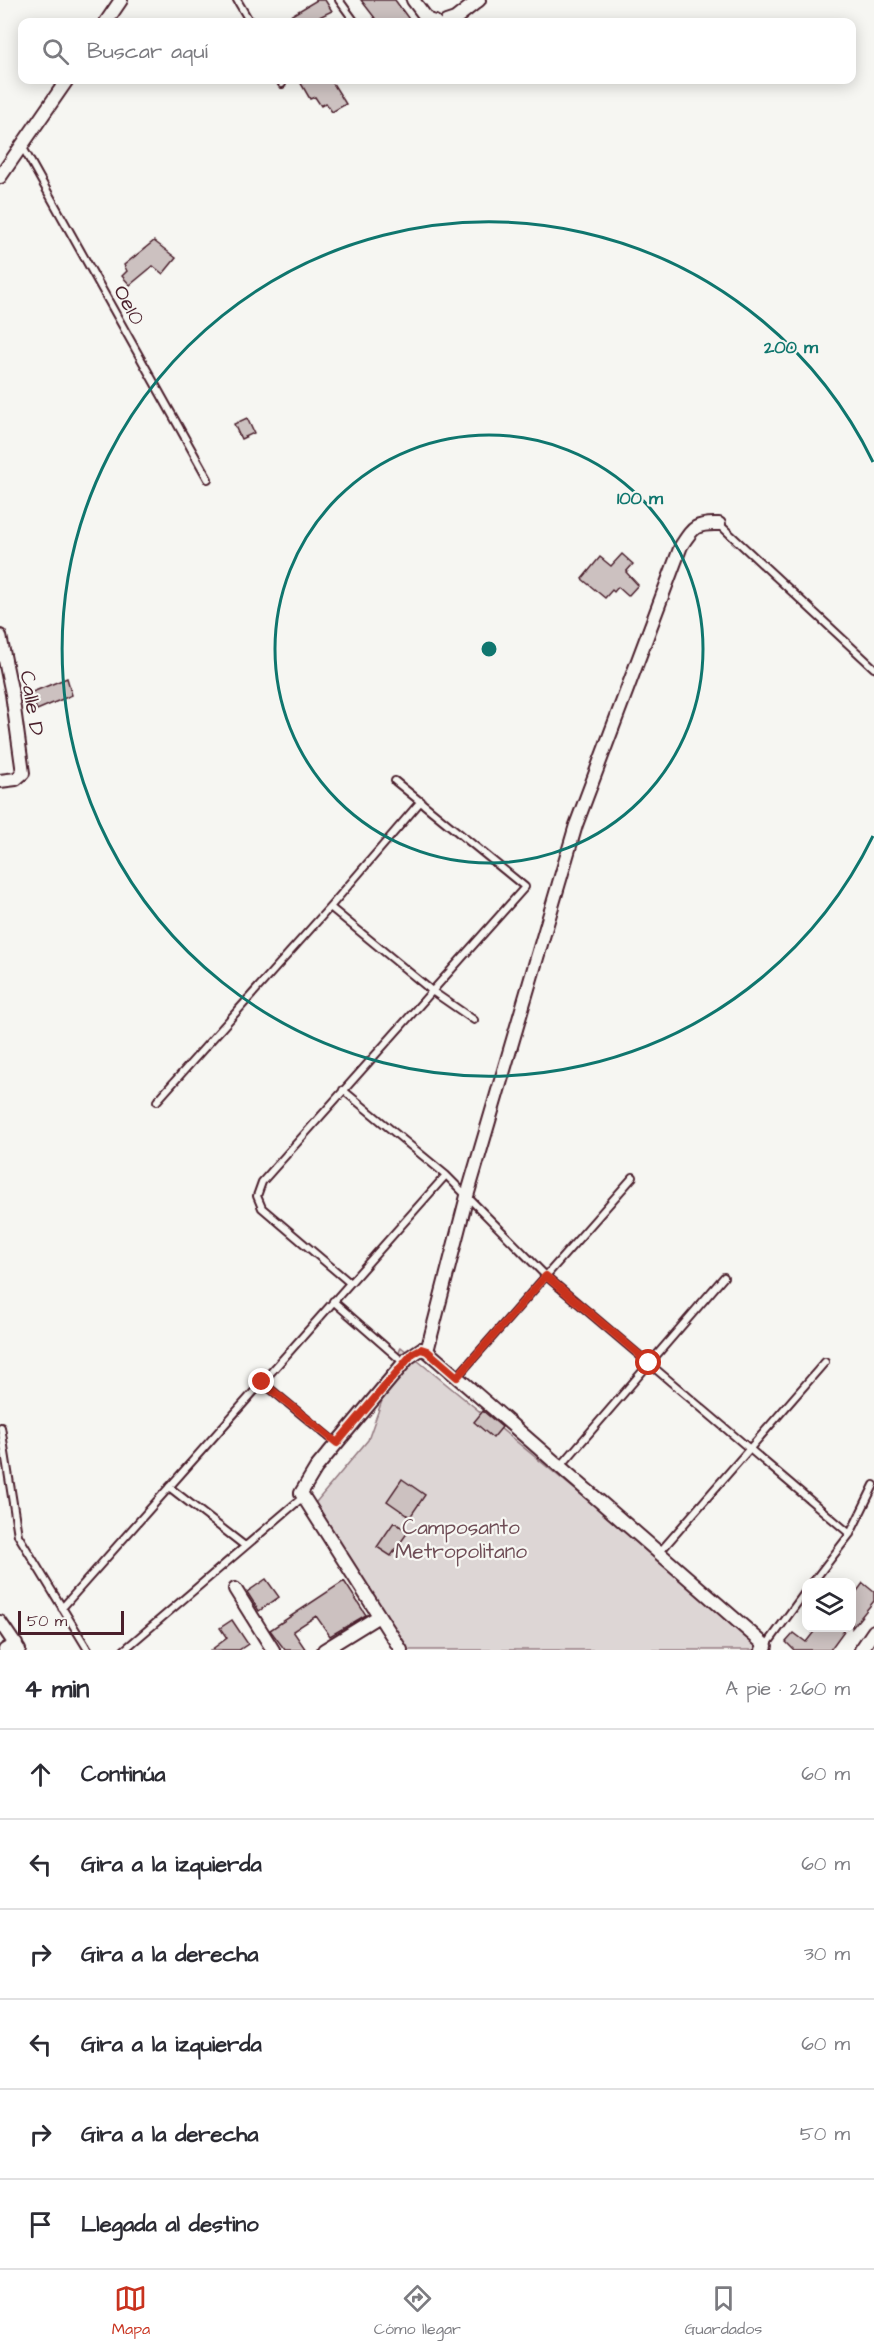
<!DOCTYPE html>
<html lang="es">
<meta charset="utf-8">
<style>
:root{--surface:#fff;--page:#f7f7f7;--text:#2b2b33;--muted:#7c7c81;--line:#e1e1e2;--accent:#c8321e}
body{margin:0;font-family:"Architects Daughter",sans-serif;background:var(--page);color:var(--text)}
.controls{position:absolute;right:18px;bottom:18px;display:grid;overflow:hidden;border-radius:12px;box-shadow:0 3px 15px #0003}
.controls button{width:54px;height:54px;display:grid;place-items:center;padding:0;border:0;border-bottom:2px solid var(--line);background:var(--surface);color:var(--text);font:30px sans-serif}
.scale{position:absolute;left:18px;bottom:15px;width:106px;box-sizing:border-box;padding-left:6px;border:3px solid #4a1f2b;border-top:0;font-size:16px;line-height:21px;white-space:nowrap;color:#4a1f2b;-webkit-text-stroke:4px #f6f6f2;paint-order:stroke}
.stop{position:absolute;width:18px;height:18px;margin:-14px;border:4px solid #c8321e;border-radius:50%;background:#fff}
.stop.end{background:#c8321e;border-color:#fff;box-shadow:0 2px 6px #0008}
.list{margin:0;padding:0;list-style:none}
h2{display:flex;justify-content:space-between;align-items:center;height:78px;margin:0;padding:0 24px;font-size:26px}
h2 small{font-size:20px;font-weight:400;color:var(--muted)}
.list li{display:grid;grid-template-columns:39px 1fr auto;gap:18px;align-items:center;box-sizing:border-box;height:90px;padding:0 24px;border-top:2px solid var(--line)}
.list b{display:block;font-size:22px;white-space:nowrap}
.list em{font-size:20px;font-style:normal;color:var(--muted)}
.icon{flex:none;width:33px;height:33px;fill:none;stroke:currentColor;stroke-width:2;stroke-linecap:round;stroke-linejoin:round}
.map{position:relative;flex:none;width:874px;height:1650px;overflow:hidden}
.search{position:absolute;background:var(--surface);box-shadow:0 3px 15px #0003;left:18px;right:18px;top:18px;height:66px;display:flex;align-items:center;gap:15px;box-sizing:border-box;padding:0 21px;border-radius:12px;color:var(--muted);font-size:22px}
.sheet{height:618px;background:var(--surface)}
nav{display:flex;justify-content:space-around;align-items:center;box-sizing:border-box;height:84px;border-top:2px solid var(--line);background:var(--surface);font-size:16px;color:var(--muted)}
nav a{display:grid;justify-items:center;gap:3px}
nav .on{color:var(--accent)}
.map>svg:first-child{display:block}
.green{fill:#ddd6d5;stroke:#947a80;stroke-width:1.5}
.building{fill:#ccc1c0;stroke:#4a1f2b;stroke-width:1.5}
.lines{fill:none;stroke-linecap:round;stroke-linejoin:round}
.service-casing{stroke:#4a1f2b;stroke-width:10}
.minor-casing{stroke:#4a1f2b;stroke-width:16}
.service{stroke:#f6f6f2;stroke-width:6}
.minor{stroke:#f6f6f2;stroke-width:12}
.route{stroke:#c8321e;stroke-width:8}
.ring{fill:none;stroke:#0f766e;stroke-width:3}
.labels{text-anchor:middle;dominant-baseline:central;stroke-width:4.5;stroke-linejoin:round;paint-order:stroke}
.street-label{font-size:21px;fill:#4a1f2b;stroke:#f6f6f2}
.park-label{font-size:21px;fill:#6f4d56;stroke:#f6f6f2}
.centre{fill:#0f766e;stroke:#f6f6f2;stroke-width:3}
.ring-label{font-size:18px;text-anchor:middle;font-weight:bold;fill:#0f766e;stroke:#f6f6f2;stroke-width:4.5;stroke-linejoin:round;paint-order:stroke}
</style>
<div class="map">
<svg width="874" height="1650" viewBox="0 0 874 1650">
<rect width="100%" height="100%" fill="#f6f6f2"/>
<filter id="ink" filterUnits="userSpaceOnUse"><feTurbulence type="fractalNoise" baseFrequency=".0167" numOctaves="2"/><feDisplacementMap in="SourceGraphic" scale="12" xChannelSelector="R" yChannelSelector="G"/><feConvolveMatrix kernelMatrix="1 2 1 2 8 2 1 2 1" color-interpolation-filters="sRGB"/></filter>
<g filter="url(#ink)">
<!-- green -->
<path class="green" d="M401,1347L766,1646L763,1650H401L379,1616L306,1514L368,1440Z"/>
<!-- building -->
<path class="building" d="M317,0H325L332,11L309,22H280Z
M361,0H395L411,22H378Z
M299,80H331L346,104L332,112L326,103L321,106L315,97L310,99Z
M154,241L176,258L163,274L153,266L130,285L122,276L127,271L124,265Z
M247,418L254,433L241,439L234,424Z
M622,554L633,564L626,572L638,585L628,596L618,587L614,592L612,590L605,598L582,579L600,557L611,566Z
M67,678L72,695L37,710L30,693Z
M483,1411L502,1427L493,1438L474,1422Z
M402,1479L425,1495L410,1517L387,1501Z
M394,1522L408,1532L391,1556L377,1547Z
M266,1579L279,1597L259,1611L247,1592Z
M344,1581L366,1615L330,1636L316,1616L293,1631L306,1650H285L270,1630Z
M863,1583L874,1592V1601L852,1628V1598Z
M232,1620L248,1644L239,1650H211L227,1638L220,1628Z
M817,1628H846L830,1650H794L786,1642L794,1633L806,1642Z"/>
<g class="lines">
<defs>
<path id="service" d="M237,0L250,22
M339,0L355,22
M280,80L282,84
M22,146L208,479
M719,524L874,668
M330,907L432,991L474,1020
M343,1090L446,1175L546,1276L850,1534
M157,1101L330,907L421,801
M350,1283L262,1208L257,1196L262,1182L525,887L395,781
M333,1301L404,1363
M457,1377L633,1177
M262,1382L336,1443
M1,1427L18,1535L88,1650
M560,1467L724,1277
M169,1487L245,1546
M659,1553L825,1362
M813,1582L850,1534L874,1485
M62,1608L446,1175
M766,1646L806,1591
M124,1650L303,1497"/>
<path id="minor" d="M413,0L428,20L435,22
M106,22L121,0
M446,22L455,19L479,0
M0,177L67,80
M0,636L12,694L23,773L16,779L0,781
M427,1351L467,1196L576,825L681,546C693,528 695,523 719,524
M235,1589L273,1650
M0,1622L19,1650
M5,1650L16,1644
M324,1650L379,1616
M401,1650L301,1493L316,1468L408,1358L421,1349L427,1351L766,1646L762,1650
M861,1650L874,1631"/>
</defs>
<!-- service casing -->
<use href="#service" class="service-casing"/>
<!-- minor casing -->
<use href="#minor" class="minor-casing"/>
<!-- service -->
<use href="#service" class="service"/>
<!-- minor -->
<use href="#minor" class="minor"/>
</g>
</g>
<g class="lines" filter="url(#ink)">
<!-- route -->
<path class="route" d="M262,1382L337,1443L413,1353L421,1349L427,1351L457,1377L546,1276L649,1363"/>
</g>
<!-- distance rings -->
<g class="ring">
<circle cx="489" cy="649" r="214"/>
<path d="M873 836A427 427 0 1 1 873 462"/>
</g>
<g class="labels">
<!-- street labels -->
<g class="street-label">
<text transform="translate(129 305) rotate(61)">Oe10</text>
<text transform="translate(32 703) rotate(81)">Calle D</text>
</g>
<!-- park labels -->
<g class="park-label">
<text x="461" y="1527">Camposanto<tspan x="461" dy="24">Metropolitano</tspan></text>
</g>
</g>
<circle cx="489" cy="649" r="9" class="centre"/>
<g class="ring-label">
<text x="791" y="353">200 m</text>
<text x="640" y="504">100 m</text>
</g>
</svg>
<div class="controls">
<button><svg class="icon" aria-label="layers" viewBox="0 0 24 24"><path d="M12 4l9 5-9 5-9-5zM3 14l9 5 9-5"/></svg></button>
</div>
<div class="scale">50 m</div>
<div class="stop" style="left:649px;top:1363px"></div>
<div class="stop end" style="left:262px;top:1382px"></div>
<div class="search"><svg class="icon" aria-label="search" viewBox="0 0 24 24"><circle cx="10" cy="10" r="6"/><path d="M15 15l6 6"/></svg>Buscar aquí</div>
</div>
<section class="sheet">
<h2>4 min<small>A pie · 260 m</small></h2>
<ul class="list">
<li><svg class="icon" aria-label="ahead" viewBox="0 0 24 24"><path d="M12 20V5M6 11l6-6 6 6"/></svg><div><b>Continúa</b></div><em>60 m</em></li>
<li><svg class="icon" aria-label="left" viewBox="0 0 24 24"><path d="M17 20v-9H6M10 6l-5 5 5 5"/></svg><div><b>Gira a la izquierda</b></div><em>60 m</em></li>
<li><svg class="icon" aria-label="right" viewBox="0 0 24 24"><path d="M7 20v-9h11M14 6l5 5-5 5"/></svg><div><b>Gira a la derecha</b></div><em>30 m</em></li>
<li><svg class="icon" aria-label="left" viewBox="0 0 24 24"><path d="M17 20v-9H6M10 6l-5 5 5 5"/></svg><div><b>Gira a la izquierda</b></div><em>60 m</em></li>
<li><svg class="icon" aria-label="right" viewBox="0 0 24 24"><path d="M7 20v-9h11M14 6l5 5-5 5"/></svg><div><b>Gira a la derecha</b></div><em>50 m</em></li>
<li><svg class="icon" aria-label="arrive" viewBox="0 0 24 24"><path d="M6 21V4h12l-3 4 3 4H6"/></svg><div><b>Llegada al destino</b></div></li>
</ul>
</section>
<nav>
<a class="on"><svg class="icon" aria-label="map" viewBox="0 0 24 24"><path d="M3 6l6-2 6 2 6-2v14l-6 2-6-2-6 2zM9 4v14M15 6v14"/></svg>Mapa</a>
<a><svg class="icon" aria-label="directions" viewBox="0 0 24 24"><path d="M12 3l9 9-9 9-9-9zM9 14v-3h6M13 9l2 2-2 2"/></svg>Cómo llegar</a>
<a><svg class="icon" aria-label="saved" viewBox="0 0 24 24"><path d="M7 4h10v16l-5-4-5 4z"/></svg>Guardados</a>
</nav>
